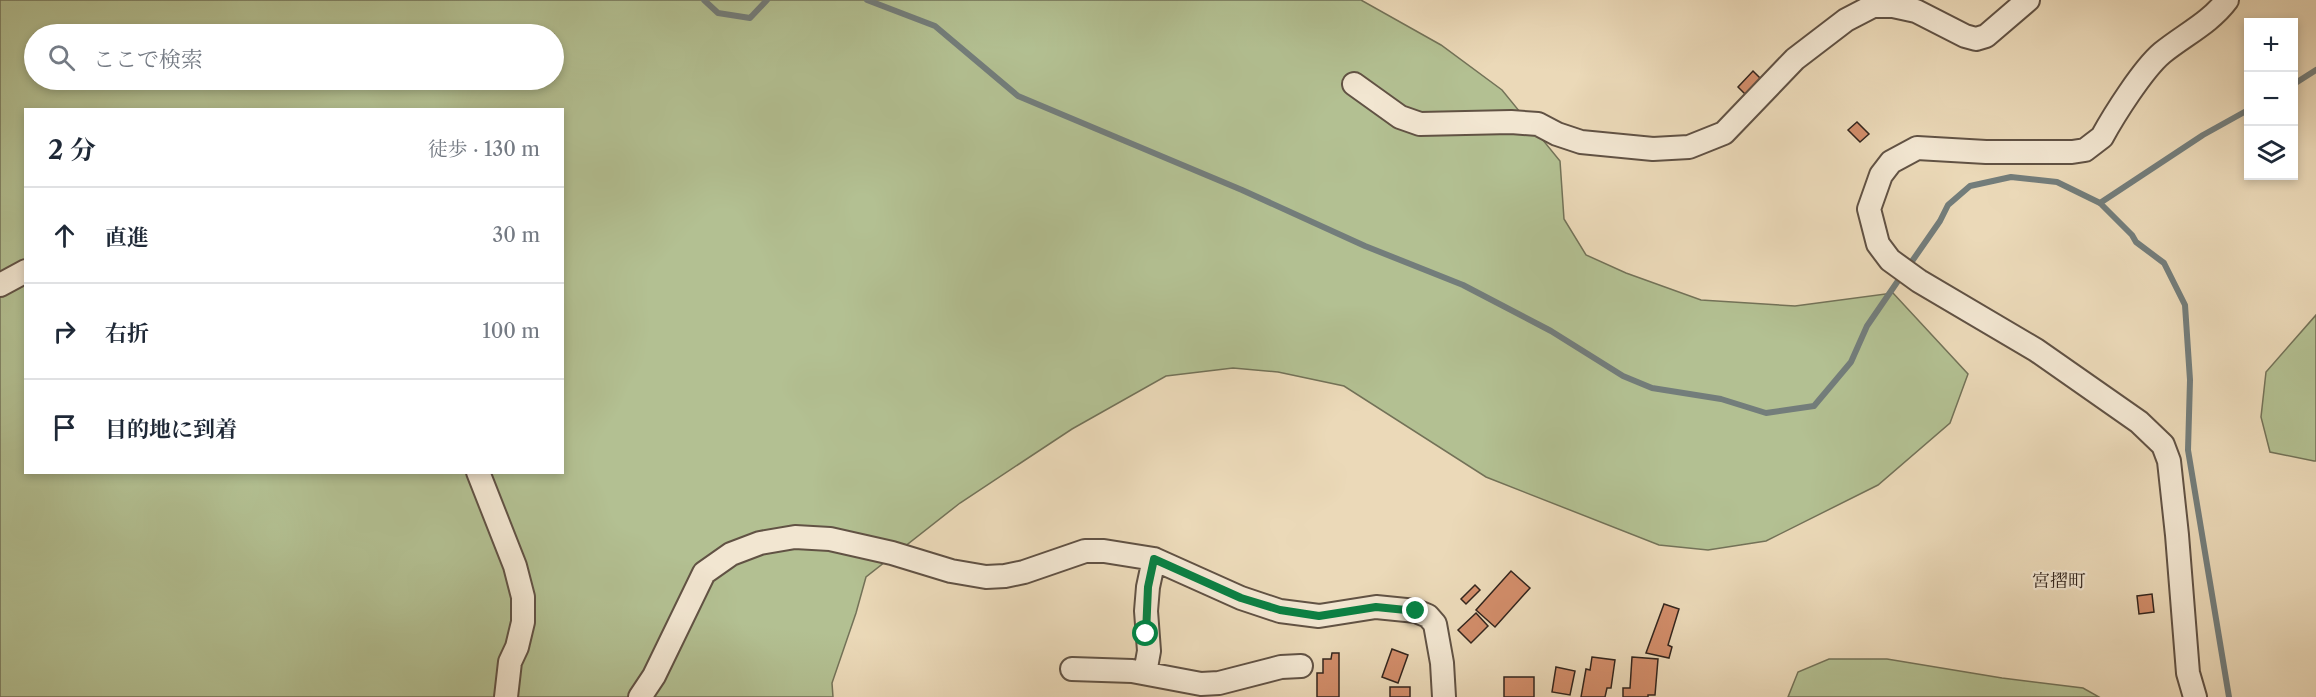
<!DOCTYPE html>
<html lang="ja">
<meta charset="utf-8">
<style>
:root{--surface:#fff;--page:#f2f2f3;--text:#1f2937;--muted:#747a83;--line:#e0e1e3}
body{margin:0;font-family:"Libre Caslon Text","Noto Serif JP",serif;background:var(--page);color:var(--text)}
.controls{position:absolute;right:18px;top:18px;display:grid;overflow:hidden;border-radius:0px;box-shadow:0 3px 9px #0003}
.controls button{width:54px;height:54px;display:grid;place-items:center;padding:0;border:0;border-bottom:2px solid var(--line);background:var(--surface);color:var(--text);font:30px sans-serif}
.stop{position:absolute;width:18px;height:18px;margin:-14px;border:4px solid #0b8043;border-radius:50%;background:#fff}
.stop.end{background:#0b8043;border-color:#fff;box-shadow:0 2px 6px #0008}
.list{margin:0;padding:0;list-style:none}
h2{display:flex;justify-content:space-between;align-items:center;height:78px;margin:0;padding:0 24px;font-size:26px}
h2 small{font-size:20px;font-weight:400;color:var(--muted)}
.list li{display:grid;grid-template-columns:39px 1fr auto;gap:18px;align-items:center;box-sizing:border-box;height:96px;padding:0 24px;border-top:2px solid var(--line)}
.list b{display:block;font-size:22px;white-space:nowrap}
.list em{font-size:20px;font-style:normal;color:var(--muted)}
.icon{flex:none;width:33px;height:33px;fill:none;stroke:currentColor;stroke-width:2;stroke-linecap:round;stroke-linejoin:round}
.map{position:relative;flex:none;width:2316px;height:697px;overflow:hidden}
.search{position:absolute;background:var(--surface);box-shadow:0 3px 9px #0003;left:24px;top:24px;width:540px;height:66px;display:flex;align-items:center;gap:15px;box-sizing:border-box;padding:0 21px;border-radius:33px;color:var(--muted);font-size:22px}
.panel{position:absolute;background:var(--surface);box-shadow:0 3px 9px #0003;left:24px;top:108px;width:540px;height:366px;border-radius:0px}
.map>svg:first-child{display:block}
.green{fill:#b3c092;stroke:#737258;stroke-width:1.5;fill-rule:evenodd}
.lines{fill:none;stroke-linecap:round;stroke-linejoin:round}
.stream{stroke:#737d7b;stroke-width:6}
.building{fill:#d28d6a;stroke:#33251d;stroke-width:1.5}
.minor-casing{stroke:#615244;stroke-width:26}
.minor{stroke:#f2e6d1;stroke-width:22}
.route{stroke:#0b8043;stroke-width:8}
.labels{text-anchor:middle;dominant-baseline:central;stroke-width:4.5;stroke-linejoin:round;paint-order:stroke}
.quarter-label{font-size:18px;fill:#33251d;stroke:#f2e6d1}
</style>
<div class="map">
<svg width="2316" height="697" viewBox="0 0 2316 697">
<rect width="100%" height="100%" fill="#ebd9b8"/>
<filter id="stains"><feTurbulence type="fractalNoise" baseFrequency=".00333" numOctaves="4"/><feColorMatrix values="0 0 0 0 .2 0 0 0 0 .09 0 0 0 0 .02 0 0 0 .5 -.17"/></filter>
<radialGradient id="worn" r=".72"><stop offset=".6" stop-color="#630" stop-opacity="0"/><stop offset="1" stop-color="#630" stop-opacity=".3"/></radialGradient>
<!-- green -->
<path class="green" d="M0,0H1361L1441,45L1502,90L1560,161L1564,219L1586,255L1626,273L1701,300L1795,306L1893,293L1968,374L1950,423L1878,485L1766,541L1708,550L1659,545L1486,477L1344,386L1278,372L1233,368L1166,376L1072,429L960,503L866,577L856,613L832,683L833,697H0ZM34,34H554V80H34ZM26,110H562V472H26Z
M2316,315V461H2314L2270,452L2261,417L2266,372Z
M1829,659H1887L2002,678L2083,688L2099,697H1788L1798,672Z"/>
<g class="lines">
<!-- stream -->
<path class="stream" d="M704,0L718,13L750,18L767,0
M867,0L935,26L1018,96L1242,190L1365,246L1463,285L1551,331L1623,376L1652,388L1721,399L1766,413L1814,406L1851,362L1867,326L1902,275
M2294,84L2316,70
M2100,203L2203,135L2248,110
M1908,267L1940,221L1948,205L1970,186L2011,177L2057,182L2100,203L2132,235L2136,242L2164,263L2185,305L2190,380L2188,450L2229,697"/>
</g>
<!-- building -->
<path class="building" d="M1753,71L1761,79L1746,95L1738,87Z
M1857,122L1869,134L1860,142L1848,130Z
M1511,571L1530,588L1495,627L1476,610Z
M1475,585L1480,590L1466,604L1461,599Z
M2152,594L2154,612L2139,614L2137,596Z
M1664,604L1679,609L1668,645L1672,647L1669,658L1646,653Z
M1476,613L1488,626L1471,643L1458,630Z
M1392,649L1408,655L1398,683L1382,677Z
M1332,653H1339V697H1317V673H1323V659H1331Z
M1592,657L1615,660L1611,688H1607L1605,697H1581L1586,669L1590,670Z
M1632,657L1658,659L1655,695H1648V697H1623V688H1630Z
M1556,667L1575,671L1570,695L1552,692Z
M1504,677H1534V697H1504Z
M1390,687H1410V697H1390Z"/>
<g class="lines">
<defs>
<path id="minor" d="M1354,84L1400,117L1420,124L1511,122L1538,124L1557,134L1581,142L1653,149L1689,147L1724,133L1795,59L1846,20L1873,6H1893L1916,11L1965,36L1976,39L1986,36L2028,0
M0,285L26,271
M478,472L515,566L523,597V622L517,647L510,662L506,697
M1072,669L1132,671L1201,684L1219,683L1281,667L1301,666
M1145,673L1149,651L1146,611L1148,587L1154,559
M640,697L654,676L704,573L731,554L760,543L795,537L830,539L892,553L951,571L986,577L1005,576L1024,572L1085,551H1104L1154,559L1241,598L1280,611L1319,616L1376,607L1416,611L1428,616L1435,624L1442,663L1444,697
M2195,697L2188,673L2177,535L2169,461L2163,445L2139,422L2036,350L1919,281L1890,260L1878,244L1869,209L1881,175L1891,162L1917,148L1986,152H2072L2085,150L2102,137C2114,115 2143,69 2162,53C2184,35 2210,23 2227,0"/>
</defs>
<!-- minor casing -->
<use href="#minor" class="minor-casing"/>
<!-- minor -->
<use href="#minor" class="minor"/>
</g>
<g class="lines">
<!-- route -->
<path class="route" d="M1146,634L1148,587L1154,559L1241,598L1280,610L1319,616L1376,607L1416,611"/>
</g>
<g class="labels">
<!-- quarter labels -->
<g class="quarter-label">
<text x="2059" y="581">宮摺町</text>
</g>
</g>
<rect width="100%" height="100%" filter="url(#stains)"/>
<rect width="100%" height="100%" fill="url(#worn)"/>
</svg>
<div class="controls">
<button>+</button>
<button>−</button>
<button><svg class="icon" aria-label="layers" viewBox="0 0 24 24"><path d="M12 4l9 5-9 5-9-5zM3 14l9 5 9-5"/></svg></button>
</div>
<div class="stop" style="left:1146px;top:634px"></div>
<div class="stop end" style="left:1416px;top:611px"></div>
<div class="search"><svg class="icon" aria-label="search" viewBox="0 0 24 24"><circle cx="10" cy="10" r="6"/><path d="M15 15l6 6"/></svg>ここで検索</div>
<section class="panel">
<h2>2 分<small>徒歩 · 130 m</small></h2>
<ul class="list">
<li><svg class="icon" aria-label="ahead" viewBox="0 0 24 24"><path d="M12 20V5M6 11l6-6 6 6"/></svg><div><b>直進</b></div><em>30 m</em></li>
<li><svg class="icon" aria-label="right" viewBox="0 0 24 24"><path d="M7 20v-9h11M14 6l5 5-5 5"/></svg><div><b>右折</b></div><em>100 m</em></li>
<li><svg class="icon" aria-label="arrive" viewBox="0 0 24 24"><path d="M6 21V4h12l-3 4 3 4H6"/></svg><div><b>目的地に到着</b></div></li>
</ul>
</section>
</div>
